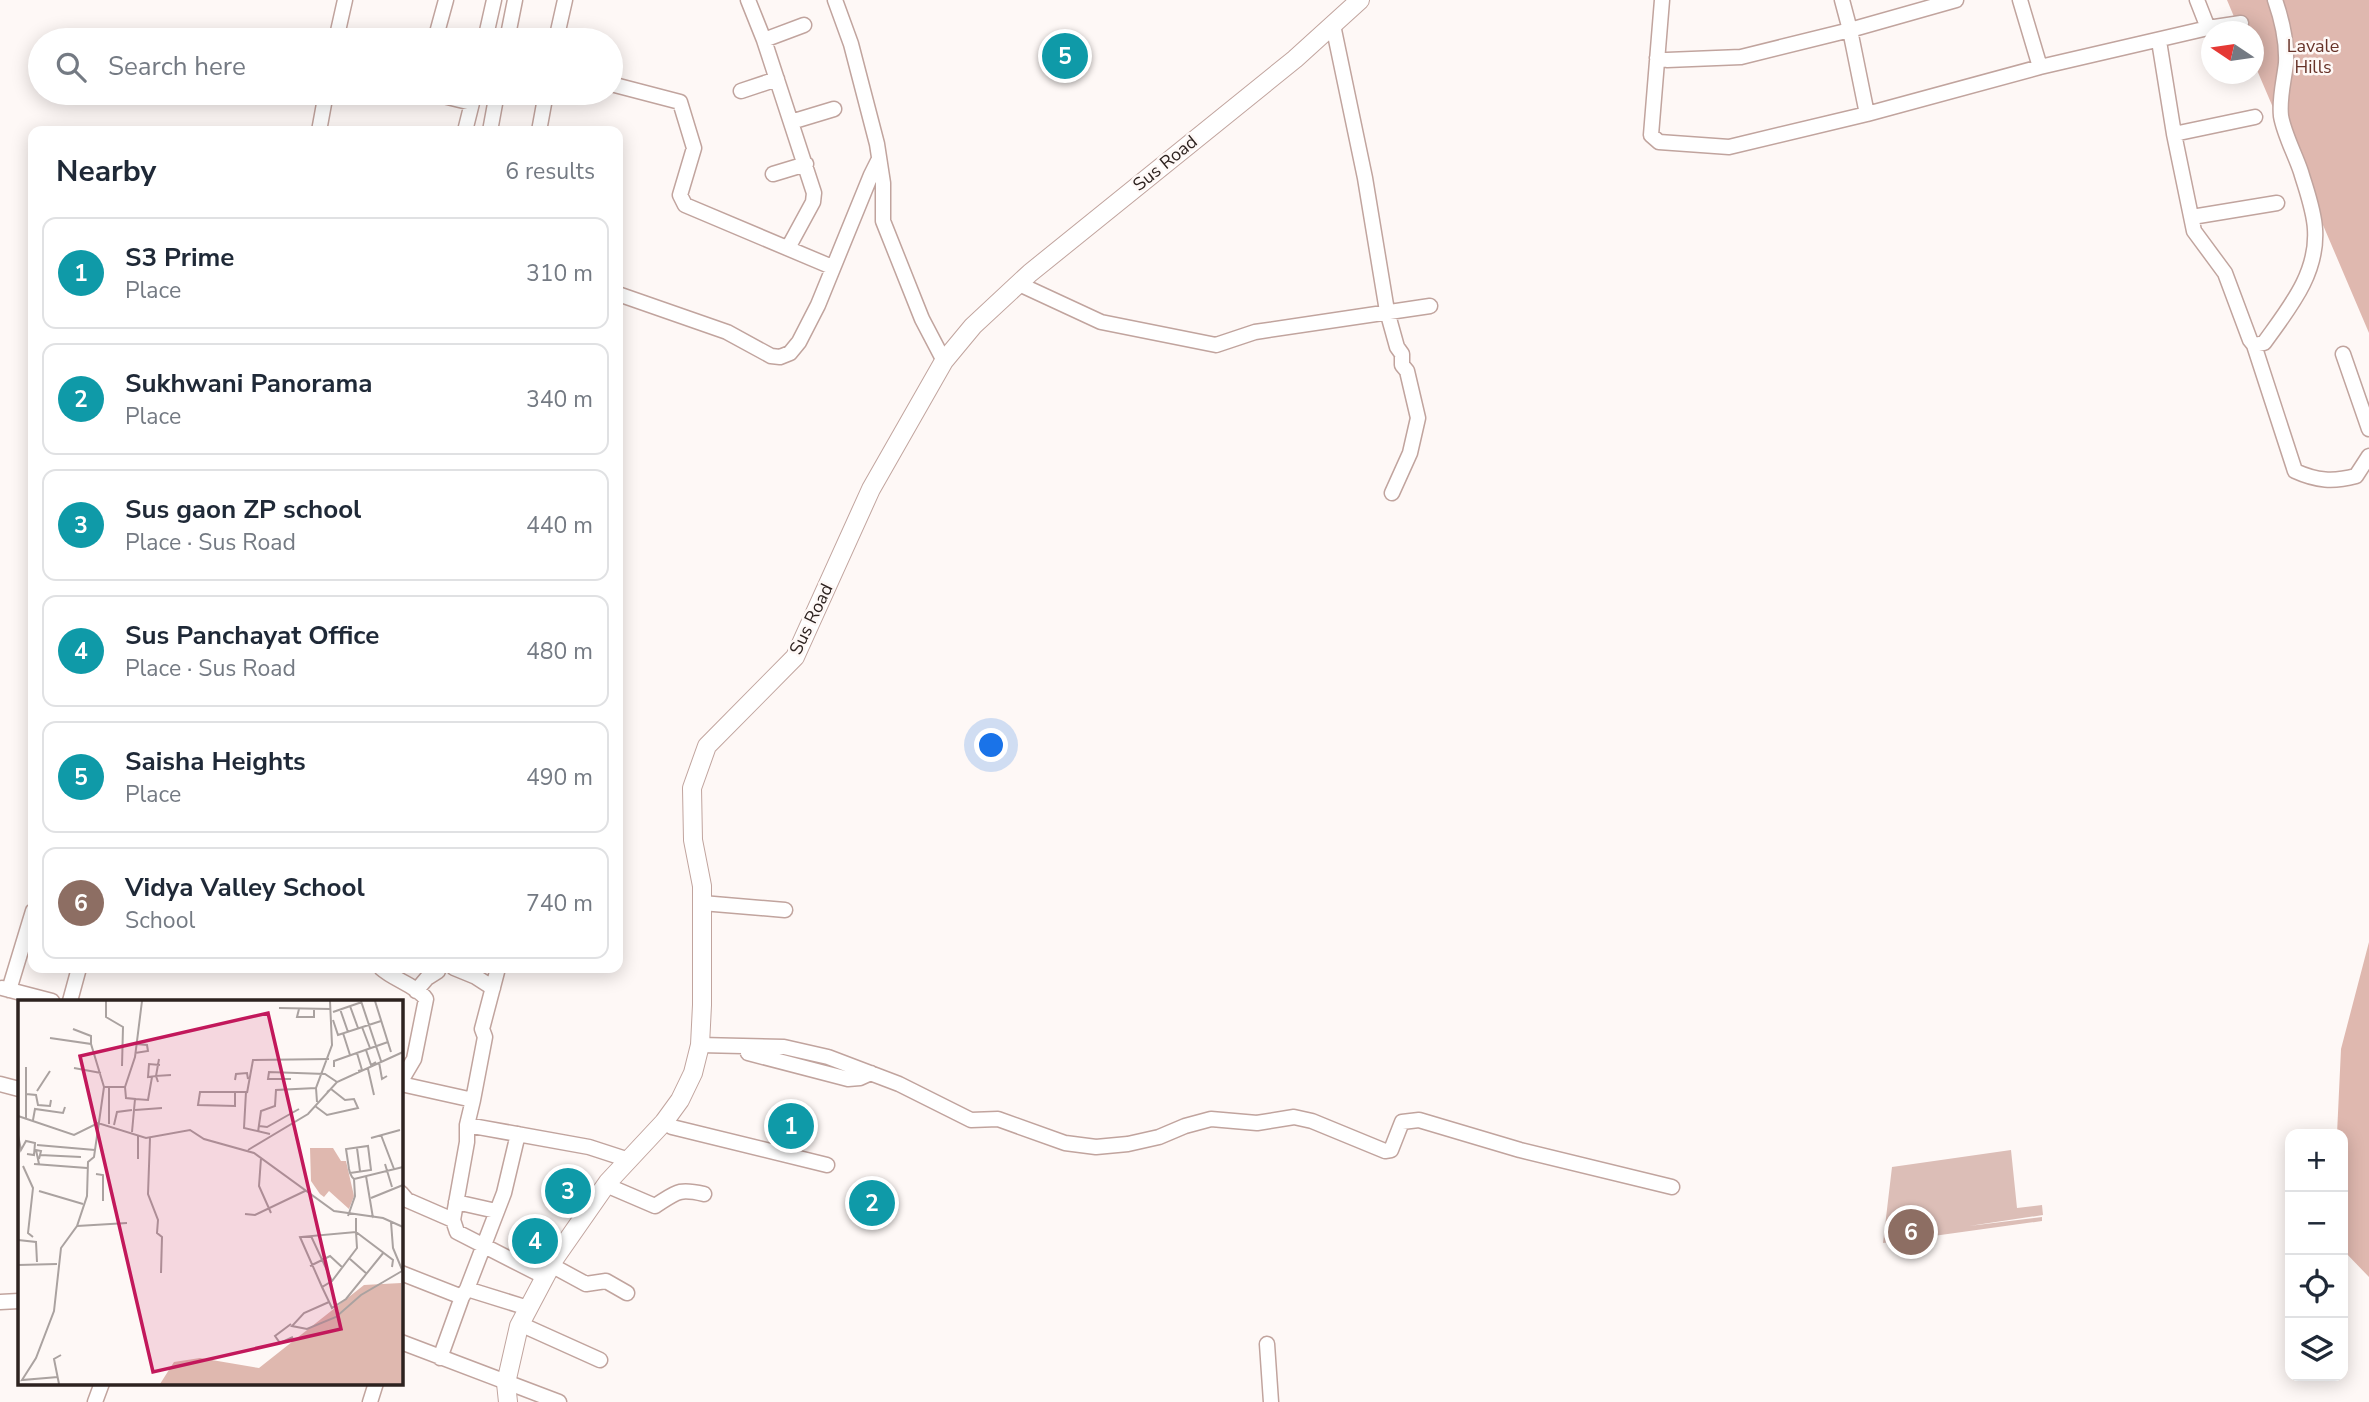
<!DOCTYPE html>
<meta charset="utf-8">
<style>
:root{--surface:#fff;--page:#f6f6f7;--text:#1f2937;--muted:#747a83;--line:#e0e1e3;--accent:#2f59c9}
body{margin:0;font-family:"Nunito Sans",sans-serif;background:var(--page);color:var(--text)}
.controls{position:absolute;right:21px;bottom:21px;display:grid;overflow:hidden;border-radius:14px;box-shadow:0 4px 18px #0003}
.controls button{width:63px;height:63px;display:grid;place-items:center;padding:0;border:0;border-bottom:2px solid var(--line);background:var(--surface);color:var(--text);font:35px sans-serif}
.compass{position:absolute;left:2201px;top:21px;width:63px;height:63px;border-radius:50%;background:var(--surface);box-shadow:0 4px 18px #0003;rotate:283deg}
.you{position:absolute;left:992px;top:746px;width:24px;height:24px;margin:-18px;border:5px solid #fff;border-radius:50%;background:#1a73e8;box-shadow:0 0 0 10px #1a73e833}
.badge{display:grid;place-items:center;width:46px;height:46px;border-radius:50%;background:var(--accent);color:#fff;font-size:23px;font-weight:700}
.pin{position:absolute;translate:-50% -50%;border:4px solid #fff;box-shadow:0 2px 7px #0006}
.list{margin:0;padding:0;list-style:none}
h2{display:flex;justify-content:space-between;align-items:center;height:91px;margin:0;padding:0 28px;font-size:30px}
h2 small{font-size:23px;font-weight:400;color:var(--muted)}
.list li{display:grid;grid-template-columns:46px 1fr auto;gap:21px;align-items:center;box-sizing:border-box;height:112px;margin:0 14px 14px;padding:0 14px;border:2px solid var(--line);border-radius:14px}
.list b{display:block;font-size:26px;white-space:nowrap}
.list p{margin:0;font-size:23px;white-space:nowrap;color:var(--muted)}
.list em{font-size:23px;font-style:normal;color:var(--muted)}
.icon{flex:none;width:38px;height:38px;fill:none;stroke:currentColor;stroke-width:2;stroke-linecap:round;stroke-linejoin:round}
.map{position:relative;flex:none;width:2369px;height:1402px;overflow:hidden}
.search{position:absolute;background:var(--surface);box-shadow:0 4px 18px #0003;left:28px;top:28px;width:595px;height:77px;display:flex;align-items:center;gap:18px;box-sizing:border-box;padding:0 24px;border-radius:38px;color:var(--muted);font-size:26px}
.panel{position:absolute;background:var(--surface);box-shadow:0 4px 18px #0003;left:28px;top:126px;width:595px;height:847px;border-radius:14px}
.map>svg:first-child{display:block}
.green{fill:#dcbeb7}
.forest{fill:#dfb8af}
.lines{fill:none;stroke-linecap:round;stroke-linejoin:round}
.minor-casing{stroke:#c1a49e;stroke-width:17}
.major-casing{stroke:#c1a49e;stroke-width:20}
.minor{stroke:#fff;stroke-width:14}
.major{stroke:#fff;stroke-width:18}
.labels{text-anchor:middle;dominant-baseline:central;stroke-width:5;stroke-linejoin:round;paint-order:stroke}
.park-label{font-size:18px;fill:#673329;stroke:#fef8f6}
.street-label{font-size:18px;fill:#2d221f;stroke:#fef8f6}
.inset-road{fill:none;stroke:#aaa2a0;stroke-width:2}
.view{fill:#c2185b;fill-opacity:0.15;stroke:#c2185b;stroke-width:3.5}
.inset-edge{fill:none;stroke:#2d221f;stroke-width:3.5}
</style>
<div class="map">
<svg width="2369" height="1402" viewBox="0 0 2369 1402">
<rect width="100%" height="100%" fill="#fef8f6"/>
<!-- green -->
<path class="green" d="M2011,1150L2017,1208L2042,1205L2043,1215L1969,1226L2042,1217V1221L1883,1243L1892,1167Z"/>
<!-- forest -->
<path class="forest" d="M2227,0H2369V333L2254,63V32L2240,31Z
M2369,942V1277L2343,1250V1134H2337L2341,1049Z"/>
<g class="lines">
<defs>
<path id="minor" d="M748,0L764,40L814,193L813,202L788,248
M835,0L851,44L877,144L883,183V221L922,319L944,361
M1662,0L1651,135L1659,142L1729,147L1867,114L2040,67L2020,0
M1842,0L1850,30L1867,114
M1333,25L1365,178L1387,311L1397,347L1402,354V365L1407,371L1418,418L1410,453L1392,493
M2208,28L2241,23
M336,40L345,0
M435,40L446,0
M485,40L494,0
M507,40L515,0
M556,40L565,0
M764,40L804,25
M2159,41L2174,134L2194,231L2225,273L2250,340L2254,345L2264,343C2289,308 2318,274 2315,229C2314,210 2306,189 2301,172C2295,154 2284,134 2281,116C2279,98 2284,81 2286,63C2287,41 2282,20 2275,0
M1657,58L1667,60L1741,57L1850,30L1956,0
M2040,67L2208,28L2197,0
M611,84L680,102L694,148L680,195L685,205L832,267
M741,91L777,79
M431,93L472,103L474,93
M791,122L834,109
M319,131L326,93
M465,131L472,103
M490,131L497,93
M539,131L546,93
M2174,134L2255,117
M773,174L806,164
M2192,217L2277,203
M1019,284L1101,322L1216,345L1255,332L1430,306
M618,294L727,332L771,356L780,357L790,353L799,342L818,305L871,175L879,159
M2254,345L2295,471C2317,481 2333,482 2356,476L2369,456
M2343,354L2369,429
M702,903L785,910
M381,968C394,980 416,985 426,999L414,1059L401,1081
M454,968L476,977L493,988
M2,988L52,1001
M9,990L33,911
M416,991L427,978L438,971
M70,1001L79,968
M700,1045L784,1047L828,1057L899,1084L971,1120L998,1119L1065,1143L1096,1147L1128,1144L1159,1137L1185,1126L1211,1119L1257,1123L1294,1117L1312,1121L1385,1151L1391,1150L1402,1122L1419,1120L1520,1150L1672,1187
M748,1053L848,1079L860,1078L871,1073
M0,1084L19,1089
M401,1084L473,1100L467,1125L589,1147L629,1160
M473,1100L485,1037L482,1029L498,968
M664,1122L672,1127L827,1165
M467,1125V1142L453,1220L457,1232L545,1277
M606,1185L655,1206C677,1192 678,1188 704,1194
M401,1193L407,1200L453,1220
M456,1202L496,1211
M551,1265L586,1284L606,1281L627,1293
M401,1273L462,1297
M467,1289L504,1193L518,1134
M0,1302L19,1301
M520,1324L600,1360
M401,1342L559,1402
M1267,1344L1271,1402
M440,1358L462,1297L467,1289L528,1308
M95,1402L102,1383
M370,1402L376,1383"/>
<path id="major" d="M508,1402L506,1383L519,1326L555,1258L608,1182L664,1122L680,1100L693,1073L700,1045L702,1005V886L693,840L692,788L707,746L795,657L871,489L944,361L973,326L1030,273L1295,59L1360,0"/>
</defs>
<!-- minor casing -->
<use href="#minor" class="minor-casing"/>
<!-- major casing -->
<use href="#major" class="major-casing"/>
<!-- minor -->
<use href="#minor" class="minor"/>
<!-- major -->
<use href="#major" class="major"/>
</g>
<g class="labels">
<!-- park labels -->
<g class="park-label">
<text x="2313" y="46">Lavale<tspan x="2313" dy="21">Hills</tspan></text>
</g>
<!-- street labels -->
<g class="street-label">
<text transform="translate(1165 163) rotate(-39)">Sus Road</text>
<text transform="translate(811 619) rotate(-64)">Sus Road</text>
</g>
</g>
<!-- overview -->
<g transform="translate(18 1000)">
<rect width="385" height="385" fill="#fef8f6"/>
<path d="M292,148H315L323,161H328L336,196L331,209L311,191L306,197L302,194L293,181ZM383,283L385,384H142L156,362L182,358L241,368L346,285Z" fill="#dfb8af"/>
<path class="inset-road" d="M88,1V17L105,27L104,66M343,1L363,61M357,1L373,52M332,6L340,28M261,8L312,9M281,9L279,17H296V9M322,9L330,32M315,12L344,2M315,20L320,35L363,21M344,27L352,48M55,29L73,36V44M325,33L332,55M32,38L73,44L86,87L76,157L70,162L69,196L59,226L43,248L36,311L18,358L4,380L40,377M348,50L353,65L358,62M117,53L130,51L129,45L118,44M339,53L344,70L340,71M141,59L138,76L153,75M361,62L364,79L369,76M8,67V118M316,67V61L370,42M56,68L83,73M350,69L356,95M273,79H250L251,72L307,74L319,82M217,80L218,74L229,73L230,79M140,82L138,76L130,77L131,64L142,65M86,87H107L117,57L124,1M107,87L108,98L117,99L114,132M19,91L32,71M217,92V106L180,105L182,92H228L226,128L252,134M229,93L235,60L311,59M8,94L18,95L20,105L32,106L33,100M117,99L130,100L134,77M299,102L298,88L314,45L312,1M297,106L309,115L340,108L336,99L327,100L313,89L309,92M117,110L144,108M0,116L56,135L80,123L128,138L172,130L186,139L236,153L316,211L365,218L385,227M15,120L17,109L45,113L47,107M91,124V86M96,125L99,112L114,110M241,126L249,127L281,109M240,132L243,111L257,106L258,90L298,88M0,135L3,150L8,141L17,143L16,155L9,154M363,135L376,169M132,138L130,194L140,220L139,233L144,237L143,273M353,138L382,130M19,145L77,150M339,148L342,171M230,150L290,114L319,82L385,52M22,155L63,157M243,158L241,186L253,213M120,159V136M16,164L69,168M21,164L18,150L23,151L21,159M367,164L374,187M5,166L15,188L10,233L15,237M332,173L353,170L350,146L328,149L331,169L332,173L334,177L336,179M78,174L85,175V201M348,176L355,218M21,191L65,204M353,198L385,185M227,214L237,215L287,191M330,216L337,196L336,179L385,167M338,218V232L339,248L314,281L304,287L282,237L338,232L375,260L374,267M373,222L375,248L385,272M59,226L109,223M293,236L314,281M0,240L18,242L19,262M332,259L349,274M0,265L39,264M292,266L312,256L325,268M304,287L314,308L328,299L366,252M311,302L286,313L274,326L289,329L318,317L343,295L384,271M273,324L257,336L262,343L275,337M41,384L36,359L43,355"/>
<path class="view" d="M250,13L323,329L135,372L62,56Z"/>
<rect width="385" height="385" class="inset-edge"/>
</g>
</svg>
<div class="controls">
<button>+</button>
<button>−</button>
<button><svg class="icon" aria-label="locate" viewBox="0 0 24 24"><circle cx="12" cy="12" r="6"/><path d="M12 2v4M12 18v4M2 12h4M18 12h4"/></svg></button>
<button><svg class="icon" aria-label="layers" viewBox="0 0 24 24"><path d="M12 4l9 5-9 5-9-5zM3 14l9 5 9-5"/></svg></button>
</div>
<svg class="compass" viewBox="-18 -18 36 36"><path d="M0-13l5 13h-10z" fill="#e53935"/><path d="M0 13l5-13h-10z" fill="#747a83"/></svg>
<div class="you"></div>
<div class="pin badge" style="left:791px;top:1126px;background:#0f9aa8">1</div>
<div class="pin badge" style="left:872px;top:1203px;background:#0f9aa8">2</div>
<div class="pin badge" style="left:568px;top:1191px;background:#0f9aa8">3</div>
<div class="pin badge" style="left:535px;top:1241px;background:#0f9aa8">4</div>
<div class="pin badge" style="left:1065px;top:56px;background:#0f9aa8">5</div>
<div class="pin badge" style="left:1911px;top:1232px;background:#8d6e63">6</div>
<div class="search"><svg class="icon" aria-label="search" viewBox="0 0 24 24"><circle cx="10" cy="10" r="6"/><path d="M15 15l6 6"/></svg>Search here</div>
<section class="panel">
<h2>Nearby<small>6 results</small></h2>
<ul class="list">
<li><span class="badge" style="background:#0f9aa8">1</span><div><b>S3 Prime</b><p>Place</p></div><em>310 m</em></li>
<li><span class="badge" style="background:#0f9aa8">2</span><div><b>Sukhwani Panorama</b><p>Place</p></div><em>340 m</em></li>
<li><span class="badge" style="background:#0f9aa8">3</span><div><b>Sus gaon ZP school</b><p>Place · Sus Road</p></div><em>440 m</em></li>
<li><span class="badge" style="background:#0f9aa8">4</span><div><b>Sus Panchayat Office</b><p>Place · Sus Road</p></div><em>480 m</em></li>
<li><span class="badge" style="background:#0f9aa8">5</span><div><b>Saisha Heights</b><p>Place</p></div><em>490 m</em></li>
<li><span class="badge" style="background:#8d6e63">6</span><div><b>Vidya Valley School</b><p>School</p></div><em>740 m</em></li>
</ul>
</section>
</div>
